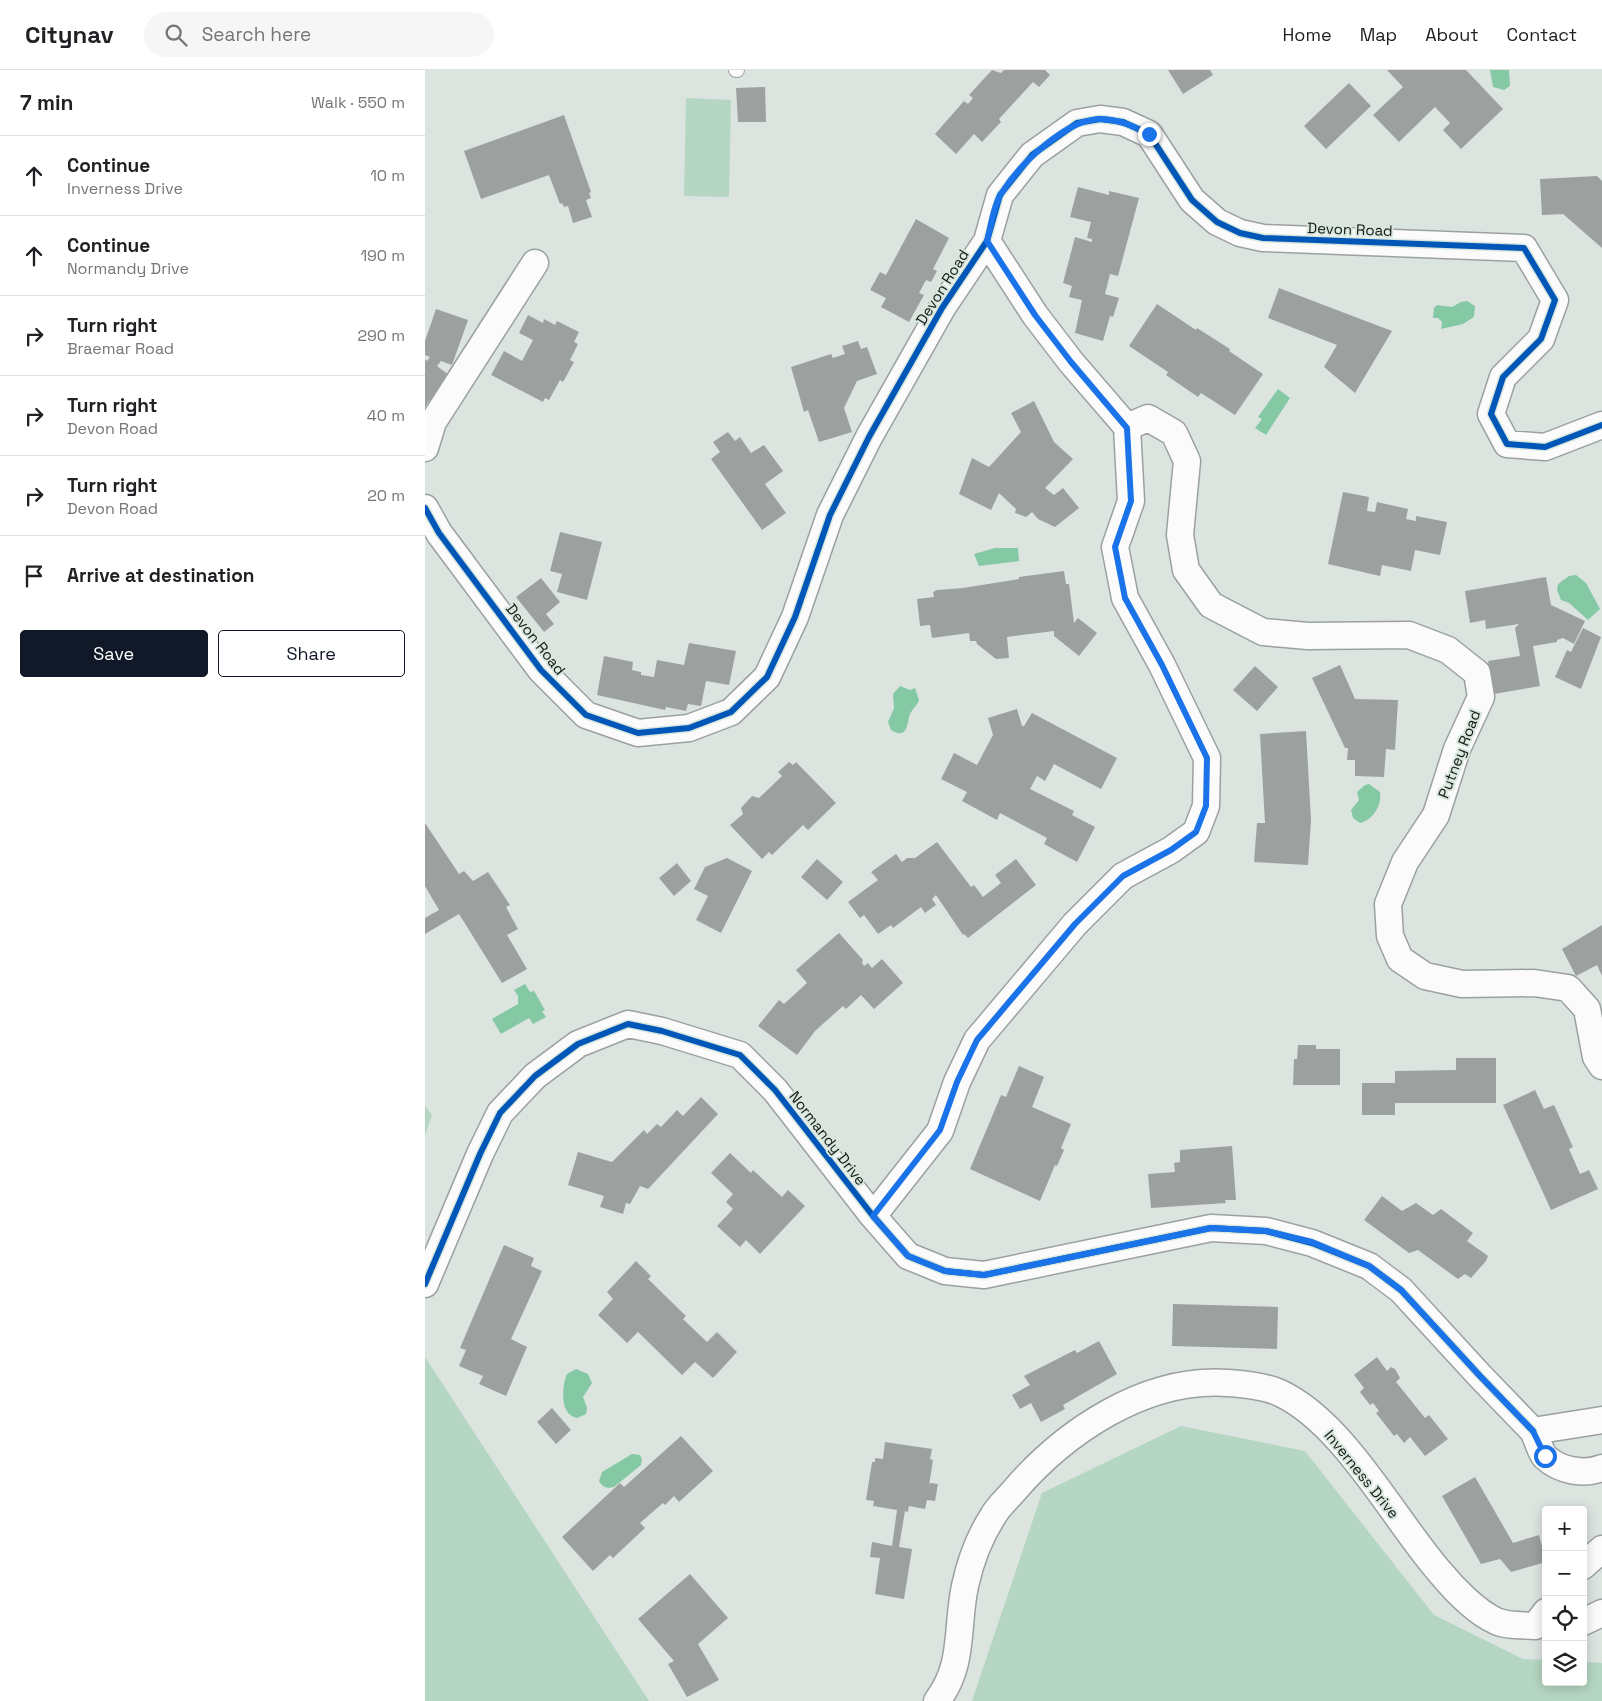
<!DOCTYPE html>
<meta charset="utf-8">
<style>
:root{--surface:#fff;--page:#f6f6f6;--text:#202124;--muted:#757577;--line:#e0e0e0;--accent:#111827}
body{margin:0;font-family:"Space Grotesk",sans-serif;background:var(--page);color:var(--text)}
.controls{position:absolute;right:15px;bottom:15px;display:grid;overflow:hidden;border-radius:5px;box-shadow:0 2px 12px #0003}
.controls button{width:45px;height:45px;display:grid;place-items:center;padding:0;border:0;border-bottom:1px solid var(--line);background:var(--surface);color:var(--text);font:25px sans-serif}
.stop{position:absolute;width:15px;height:15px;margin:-11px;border:4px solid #1a73e8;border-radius:50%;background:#fff}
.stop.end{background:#1a73e8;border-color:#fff;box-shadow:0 1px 5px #0008}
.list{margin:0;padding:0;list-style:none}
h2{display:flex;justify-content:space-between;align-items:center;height:65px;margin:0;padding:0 20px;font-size:21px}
h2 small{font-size:16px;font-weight:400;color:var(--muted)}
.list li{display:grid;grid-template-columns:32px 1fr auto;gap:15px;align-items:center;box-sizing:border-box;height:80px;padding:0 20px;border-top:1px solid var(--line)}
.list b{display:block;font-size:19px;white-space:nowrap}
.list p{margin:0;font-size:16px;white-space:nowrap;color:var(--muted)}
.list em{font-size:16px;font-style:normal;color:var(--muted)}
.actions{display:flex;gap:10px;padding:15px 20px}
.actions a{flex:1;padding:11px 0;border:1px solid var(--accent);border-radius:5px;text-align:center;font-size:18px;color:var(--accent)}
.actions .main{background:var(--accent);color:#fff}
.icon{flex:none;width:28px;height:28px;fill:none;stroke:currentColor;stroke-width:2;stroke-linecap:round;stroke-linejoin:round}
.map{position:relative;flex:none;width:1177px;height:1631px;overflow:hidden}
header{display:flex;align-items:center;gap:30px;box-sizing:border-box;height:70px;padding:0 25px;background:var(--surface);border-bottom:1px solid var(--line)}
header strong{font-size:24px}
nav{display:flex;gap:28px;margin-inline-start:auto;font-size:18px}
.search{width:350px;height:45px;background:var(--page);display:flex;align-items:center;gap:12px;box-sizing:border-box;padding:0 18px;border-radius:28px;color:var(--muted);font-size:19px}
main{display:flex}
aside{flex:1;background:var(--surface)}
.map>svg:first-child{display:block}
.green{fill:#b4d6c2}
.water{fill:#84c8a4}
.building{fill:#9ca19f}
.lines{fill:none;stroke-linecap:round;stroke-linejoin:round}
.service-casing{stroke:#9ba19e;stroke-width:16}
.minor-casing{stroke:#9ba19e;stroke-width:29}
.service{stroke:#fafbfa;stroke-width:14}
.minor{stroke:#fafbfa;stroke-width:26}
.cycleway-casing{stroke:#d9e7df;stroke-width:9}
.cycleway{stroke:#0057b8;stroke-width:6}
.route{stroke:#1a73e8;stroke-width:6}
.labels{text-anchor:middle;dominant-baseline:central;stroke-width:4;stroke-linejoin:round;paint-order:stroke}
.street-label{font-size:15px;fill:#141916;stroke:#d9e7df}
</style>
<header>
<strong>Citynav</strong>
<div class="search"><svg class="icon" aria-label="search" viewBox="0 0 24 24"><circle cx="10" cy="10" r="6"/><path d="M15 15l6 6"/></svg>Search here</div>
<nav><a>Home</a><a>Map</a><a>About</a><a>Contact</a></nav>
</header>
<main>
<aside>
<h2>7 min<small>Walk · 550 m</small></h2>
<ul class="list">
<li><svg class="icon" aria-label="ahead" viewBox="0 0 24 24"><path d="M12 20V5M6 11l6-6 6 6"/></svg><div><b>Continue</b><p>Inverness Drive</p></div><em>10 m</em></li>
<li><svg class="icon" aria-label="ahead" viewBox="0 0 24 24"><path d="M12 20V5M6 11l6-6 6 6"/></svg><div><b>Continue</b><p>Normandy Drive</p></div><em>190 m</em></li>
<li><svg class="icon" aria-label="right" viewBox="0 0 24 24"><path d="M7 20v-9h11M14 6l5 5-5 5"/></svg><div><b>Turn right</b><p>Braemar Road</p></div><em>290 m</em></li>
<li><svg class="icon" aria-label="right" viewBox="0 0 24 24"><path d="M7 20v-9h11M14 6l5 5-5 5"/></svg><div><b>Turn right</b><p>Devon Road</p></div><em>40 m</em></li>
<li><svg class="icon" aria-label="right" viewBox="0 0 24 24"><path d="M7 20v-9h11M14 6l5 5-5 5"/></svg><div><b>Turn right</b><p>Devon Road</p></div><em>20 m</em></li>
<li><svg class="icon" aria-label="arrive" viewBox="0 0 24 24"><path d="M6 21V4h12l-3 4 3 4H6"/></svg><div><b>Arrive at destination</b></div></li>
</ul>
<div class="actions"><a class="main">Save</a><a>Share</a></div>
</aside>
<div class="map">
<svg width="1177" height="1631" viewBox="0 0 1177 1631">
<rect width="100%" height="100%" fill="#dce4e0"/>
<!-- green -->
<path class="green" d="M261,28L306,30L304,127L259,126Z
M0,1036L7,1045L0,1066Z
M0,1287L224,1631H0Z
M756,1356L880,1381L1009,1545L1098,1589L1121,1590V1612H1158V1592L1177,1593V1631H547L617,1423Z"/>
<!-- water -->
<path class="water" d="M1065,0H1084L1085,16L1079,20L1068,17Z
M1042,231L1050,236L1049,247L1038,254L1016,259L1017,252L1013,248H1008L1009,238L1012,235L1027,237L1036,232Z
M853,319L865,328L841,365L830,358L837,349L833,347Z
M570,478H593L594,491L554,496L549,484Z
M1151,505L1161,513L1175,539L1163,550L1144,533L1136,530L1132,520L1133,514L1144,506Z
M475,616L485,620L490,618L494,630C492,636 488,638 485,644C482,652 483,671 466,660L463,652L469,638L468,624Z
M944,714L955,722C957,735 948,750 935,753L928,748L926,740L934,730L932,722L940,715Z
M100,914L105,922L109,921L120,940L117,941L121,947L108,954L104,948L76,964L67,949L93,934V926L89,920Z
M151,1299L163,1304L167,1313L158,1327L162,1338L161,1344L152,1348C134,1345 137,1316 142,1304Z
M207,1384L215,1385L217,1389L216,1395L189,1417C182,1419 177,1417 174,1411L177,1402Z"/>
<!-- building -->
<path class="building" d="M567,0L576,3L579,0H620L625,5L614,17L608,12L574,49L576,52L557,72L549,64L531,84L510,64L539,31L543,34L548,28L544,25Z
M743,0H785L788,5L758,24Z
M962,0H1041L1078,39L1036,79L1018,60L1025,53L1010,37L974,72L948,45L978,17Z
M924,13L946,36L901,79L879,56Z
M340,17L341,52H313L311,18Z
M139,45L166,122L164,123L166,128L161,130L167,147L148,153L143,136L139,137L137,133L135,134L124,105L56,129L39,81Z
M1172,106L1177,111V178L1138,144L1117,145L1115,109Z
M653,117L684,125V121L714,128L693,206L685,204L680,224L694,228L688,247L685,246L678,271L650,263L657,230L644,227L647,216L638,213L650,167L667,172V169L662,168L666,152L645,147Z
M491,149L524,168L508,199L512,201L506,212L501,210L494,223L499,225L484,252L456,237L461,228L445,220L455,202L461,205Z
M854,218L967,261L930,323L899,297L912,275L843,248Z
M732,234L771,260L772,258L805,279L804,281L838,304L810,345L776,323L773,327L741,305L743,302L704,276Z
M11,239L43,250L27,295L16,291L12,296L24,305L7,331L5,329L0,337V289L2,291L5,287L0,285V271Z
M103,245L118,253L119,249L130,255L132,251L154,262L149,272L153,274L145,290L149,292L138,312L135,310L124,330L120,328L118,332L66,305L79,281L97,291L108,270L94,263Z
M433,271L436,279L442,277L452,304L432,311L419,338L427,362L394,372L383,340L379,342L366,297L406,284L408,288L420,284L417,276Z
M609,331L629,372L648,389L620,418L629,425L638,418L654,438L630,457L613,449L607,442L601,447L590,443L591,439L574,423L566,440L534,424L547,388L564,397L596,362L586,343Z
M303,362L310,371L315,367L326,383L339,375L358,401L340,414L361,443L337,460L286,389L295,382L288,372Z
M918,422L944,427L942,441L950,442L952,432L983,439L981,449L991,451V446L1022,452L1015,485L990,480L986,501L957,495L955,506L903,494Z
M135,462L177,472L162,530L132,522L137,504L125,501Z
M639,501L641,514H644L649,553L653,548L672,563L654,586L629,566V561L582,567L584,588L571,589L552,574L551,571H545L544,563L507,568L505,555L495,556L492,529L509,527L508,522L512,520L538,518L594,509V507Z
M1121,507L1126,535L1160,551L1149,574L1138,568L1132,570V572L1108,576L1115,616L1069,624L1063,591L1095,586L1090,558L1094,554L1061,559L1060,550L1045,553L1040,521Z
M116,508L135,532L121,544L129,554L119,562L91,527Z
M1158,558L1176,567L1156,619L1130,607L1142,580L1146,582Z
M264,573L311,581L304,615L281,611L276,636L263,634L261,641L241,637L240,640L172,625L179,586L208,592L207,600L216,602V605L229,607L232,590L259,595Z
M915,595L930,629L973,630L970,680L961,679L959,707L930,706V690H922L923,678H920L887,608Z
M830,596L853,617L832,641L808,620Z
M592,639L597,656H599L607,643L692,688L676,719L629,694L620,711L612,706L605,719L649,741L647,745L670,757L652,792L619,774L622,768L575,743L572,750L537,731L542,722L516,709L529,683L552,695L568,665L563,648Z
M881,661L886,750L883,795L829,792L832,753H840L835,664Z
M364,692L368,695L371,692L411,733L383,760L378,755L347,785L344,782L337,789L305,755L318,744L316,738L327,726L334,728L357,706L353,702Z
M0,753L34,804L39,801L48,811L63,802L85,835L81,837L93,859L82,865L102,899L77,913L34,844L0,864V848L14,840L0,816Z
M512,772L546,817L549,815L558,827L576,813L570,805L591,789L611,815L543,868L539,864L538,865L511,825L507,829L511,835L500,843L496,837L468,858L466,855L453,864L439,845L435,848L423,832L453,810L446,802L471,784L477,792L482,788H490Z
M302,788L327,801L296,863L271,850L283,826L269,819L280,797Z
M392,789L418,812L402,830L376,807Z
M252,793L266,811L249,826L234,808Z
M1177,855V906L1172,895L1151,906L1137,879Z
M414,863L438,890L437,893L439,896L443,893L447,898L457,889L478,913L449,939L436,925L421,939L418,936L390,961L372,985L333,956L354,930L359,934L382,913L371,900Z
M873,975H891V979H915V1015H868L869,989H872Z
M1031,988H1071V1033H970V1045H937V1013H970V1001L1031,1000Z
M594,996L619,1007L607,1037L646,1054L636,1078L639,1080L632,1096L630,1095L615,1131L545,1099L576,1025L581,1027Z
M1110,1020L1119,1039L1129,1035L1148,1077L1144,1079L1155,1104L1164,1100L1173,1119L1126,1140L1078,1035Z
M276,1027L293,1044L223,1119L215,1116L205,1134L201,1133L198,1144L175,1137L179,1126L143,1115L153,1082L187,1092L219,1060L222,1064L232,1054L236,1057L252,1040L258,1046Z
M807,1076L811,1130H800L801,1133L726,1138L723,1104L750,1102L749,1093L755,1092V1080Z
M305,1083L326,1103L328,1100L357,1127L363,1120L380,1136L335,1184L321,1170L315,1177L292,1156L308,1139L301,1132L308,1124L286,1103Z
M957,1126L977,1141L991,1133L1008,1145L1016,1139L1048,1163L1042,1171L1063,1186L1061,1191L1046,1208L1040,1204L1033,1209L993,1180L984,1183L939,1150Z
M79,1175L109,1188L106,1196L117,1201L86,1269L102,1277L81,1326L54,1314L58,1306L34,1296L41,1280L35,1278Z
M211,1191L226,1206L223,1209L261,1246L258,1249L282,1272L292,1262L312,1282L288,1308L270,1292L257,1305L213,1262L202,1273L173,1245L188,1229L182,1222Z
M748,1234L853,1237L852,1279L747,1276Z
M674,1271L692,1304L638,1335L640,1339L616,1352L606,1333L595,1339L587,1325L605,1315L599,1306L650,1280L652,1283Z
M952,1287L962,1301L966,1297L970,1299L975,1308L971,1312L1000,1348L1004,1345L1023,1369L1000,1386L985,1367L979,1373L972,1364L969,1366L951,1343L954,1341L948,1333L945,1335L935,1322L939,1318L929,1305Z
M127,1338L146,1360L131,1374L112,1352Z
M256,1366L288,1401L254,1432L249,1426L240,1435L238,1433L215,1453L220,1458L188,1488L185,1485L168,1501L137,1467L195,1413L199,1417Z
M460,1372L507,1379L505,1389L508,1390L504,1416L505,1413L513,1414L510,1431L502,1430L500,1439L484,1436L483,1442L480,1441L474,1477L487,1479L479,1529L450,1524L455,1488L445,1487L447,1472L467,1476L472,1440L448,1436L449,1431L441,1430L447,1392H450V1388L458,1389Z
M1050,1407L1088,1473L1114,1465L1121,1492L1086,1502L1075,1489L1056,1494L1017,1426Z
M265,1504L303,1548L273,1574L294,1610L262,1627L243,1594L249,1591L213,1549Z"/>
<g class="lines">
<defs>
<path id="service" d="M311,0H312"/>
<path id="minor" d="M702,357L723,348L749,363L762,391L755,465L761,500L786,535L838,562L883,566L984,565L1023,580L1052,603L1056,627L1032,679L1011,745L980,792L963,834L965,866L975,889L1000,906L1037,914L1109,913L1143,918L1162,939L1171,987L1177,996
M0,378L8,352L110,193
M0,438L14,463L116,600L161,645L213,663L264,658L306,642L342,607L370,547L405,445L444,367L517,238L562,171L575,125L607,85L652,53L675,49L698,52L724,64L767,130L792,152L815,163L838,168L1099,178L1130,230L1116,269L1078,307L1066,344L1082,374L1120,377L1177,355
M448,1146L515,1061L532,1012L552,970L650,854L698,806L746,780L771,762L781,736L782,688L737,595L700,528L690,477L706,431L702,357L646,292L610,245L562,171
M0,1214L55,1084L75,1043L110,1006L153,974L203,954L237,961L315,985L350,1020L448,1146L483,1186L520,1201L559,1205L786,1158L841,1161L887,1173L944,1196L976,1220L1055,1306L1108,1361
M1177,1350L1108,1361C1112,1368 1115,1381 1120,1387C1135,1401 1159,1405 1177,1398
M1158,1496L1177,1479
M1158,1552L1177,1543
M512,1631C540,1594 531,1557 540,1516C545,1493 555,1466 568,1446C573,1437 581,1430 588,1422C639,1362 720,1307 803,1313C819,1314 840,1316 855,1323C919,1353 968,1448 1014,1501C1028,1518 1051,1542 1071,1551C1081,1556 1099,1555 1110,1556L1121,1542"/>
</defs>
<!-- service casing -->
<use href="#service" class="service-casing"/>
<!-- minor casing -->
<use href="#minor" class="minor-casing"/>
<!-- service -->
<use href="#service" class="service"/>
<!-- minor -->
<use href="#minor" class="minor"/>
<defs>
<path id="cycleway" d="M0,438L14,463L116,600L161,645L213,663L264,658L306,642L342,607L370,547L405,445L444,367L517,238L562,171L575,125L607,85L652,53L675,49L698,52L724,64L767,130L792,152L815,163L838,168L1099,178L1130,230L1116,269L1078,307L1066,344L1082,374L1120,377L1177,355
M0,1214L55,1084L75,1043L110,1006L153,974L203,954L237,961L315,985L350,1020L448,1146L483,1186L520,1201L559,1205L786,1158L841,1161L887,1173L944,1196L976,1220L1055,1306L1108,1361"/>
</defs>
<!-- cycleway casing -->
<use href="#cycleway" class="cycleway-casing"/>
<!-- cycleway -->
<use href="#cycleway" class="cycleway"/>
</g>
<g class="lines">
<!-- route -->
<path class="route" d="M724,64C708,56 695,50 677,49C641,48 594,95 576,124C568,136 566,157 562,171L610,245L646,292L702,358L706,431L690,477L700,528L737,595L782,688L781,736L771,762L746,780L698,806L650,854L552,970L532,1012L515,1060L448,1146L483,1186L520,1201L559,1205L786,1158L841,1161L887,1172L944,1196L976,1220L1055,1306L1108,1361L1120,1386"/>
</g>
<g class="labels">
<!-- street labels -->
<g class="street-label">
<text transform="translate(925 159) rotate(2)">Devon Road</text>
<text transform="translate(517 217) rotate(-58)">Devon Road</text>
<text transform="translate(111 569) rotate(52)">Devon Road</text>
<text transform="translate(1034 684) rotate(-69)">Putney Road</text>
<text transform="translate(403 1068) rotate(52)">Normandy Drive</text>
<text transform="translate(937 1404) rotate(51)">Inverness Drive</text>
</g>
</g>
</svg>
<div class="controls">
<button>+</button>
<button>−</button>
<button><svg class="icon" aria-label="locate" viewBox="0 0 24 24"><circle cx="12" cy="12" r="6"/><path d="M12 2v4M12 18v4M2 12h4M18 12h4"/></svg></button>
<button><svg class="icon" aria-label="layers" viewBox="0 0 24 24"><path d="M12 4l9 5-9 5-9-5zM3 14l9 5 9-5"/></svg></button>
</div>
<div class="stop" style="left:1120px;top:1386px"></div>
<div class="stop end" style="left:724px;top:64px"></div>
</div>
</main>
